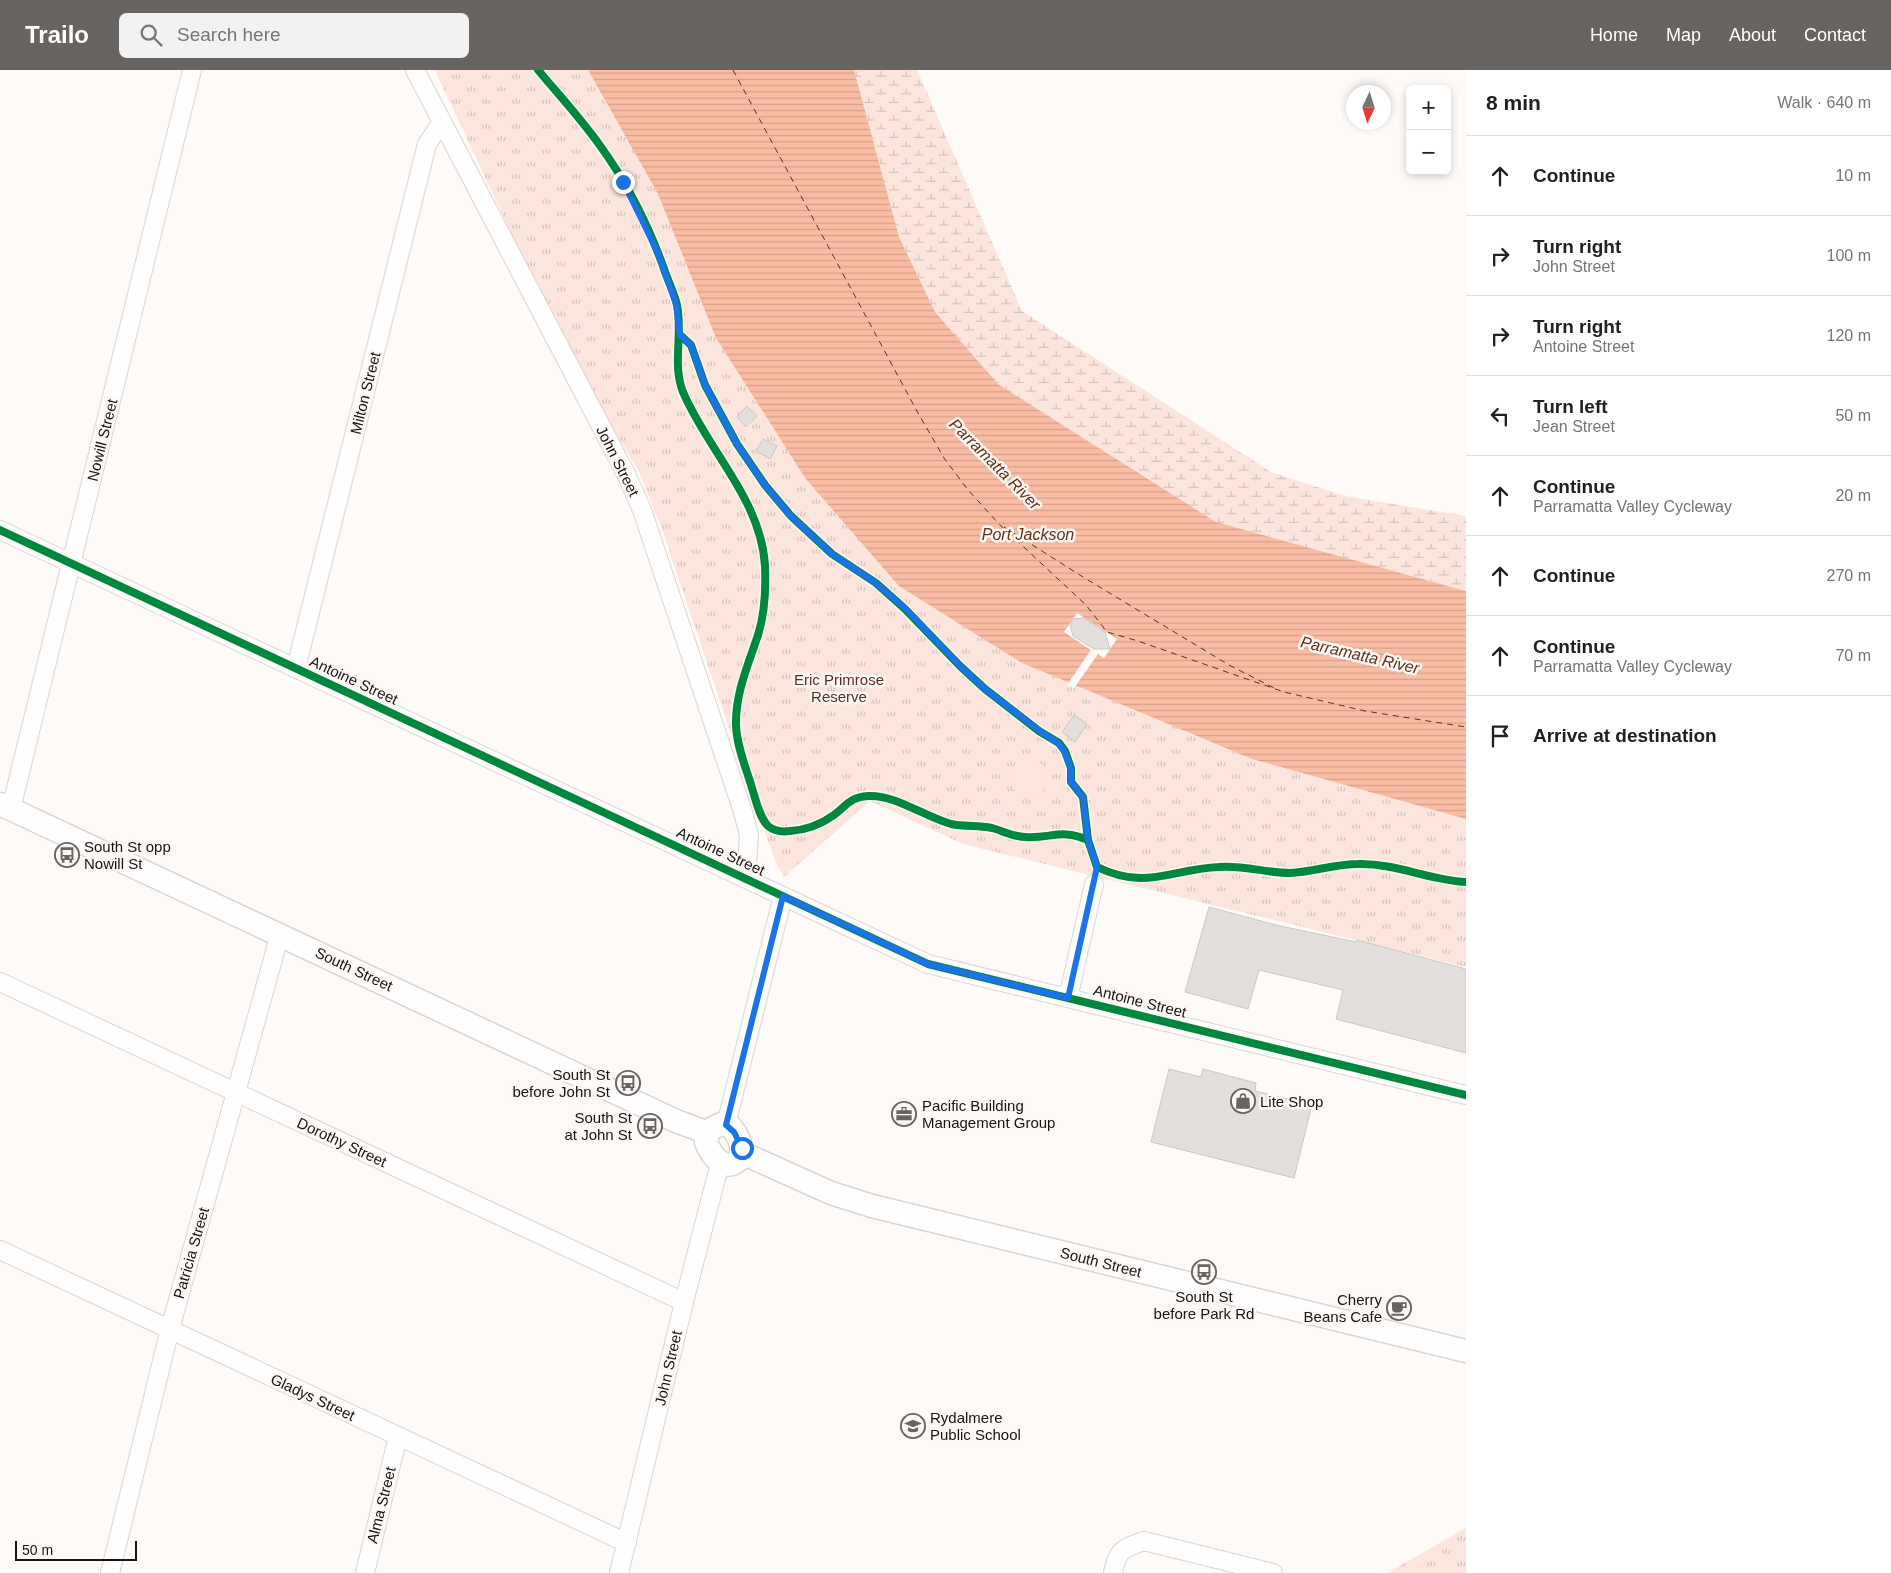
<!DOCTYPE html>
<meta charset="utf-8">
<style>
:root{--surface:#fff;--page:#f2f2f2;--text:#202124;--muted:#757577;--line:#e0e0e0;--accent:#686462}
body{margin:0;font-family:Helvetica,sans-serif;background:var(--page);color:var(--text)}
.controls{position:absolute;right:15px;top:15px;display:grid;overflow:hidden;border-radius:8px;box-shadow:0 2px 8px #0003}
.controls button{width:45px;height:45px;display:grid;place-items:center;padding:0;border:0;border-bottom:1px solid var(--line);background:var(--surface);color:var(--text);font:25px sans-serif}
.compass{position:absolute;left:1346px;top:15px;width:45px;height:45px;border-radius:50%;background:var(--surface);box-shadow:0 2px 8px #0003;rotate:184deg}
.scale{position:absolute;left:15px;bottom:12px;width:122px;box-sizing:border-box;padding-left:5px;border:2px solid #181412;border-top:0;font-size:14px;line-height:18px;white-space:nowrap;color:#181412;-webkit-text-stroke:4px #fef9f7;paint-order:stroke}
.stop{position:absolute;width:15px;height:15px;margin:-11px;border:4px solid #1a73e8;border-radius:50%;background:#fff}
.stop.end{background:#1a73e8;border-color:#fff;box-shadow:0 1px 5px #0008}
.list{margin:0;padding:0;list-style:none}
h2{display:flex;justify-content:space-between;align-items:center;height:65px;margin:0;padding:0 20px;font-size:21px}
h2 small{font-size:16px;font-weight:400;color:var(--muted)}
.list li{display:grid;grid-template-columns:32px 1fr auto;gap:15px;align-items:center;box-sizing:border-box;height:80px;padding:0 20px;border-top:1px solid var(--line)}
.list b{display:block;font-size:19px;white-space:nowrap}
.list p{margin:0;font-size:16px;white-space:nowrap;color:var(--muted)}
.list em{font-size:16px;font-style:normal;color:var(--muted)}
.icon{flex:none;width:28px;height:28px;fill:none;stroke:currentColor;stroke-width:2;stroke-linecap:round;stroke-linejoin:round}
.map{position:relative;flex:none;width:1466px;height:1503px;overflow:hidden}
header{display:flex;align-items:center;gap:30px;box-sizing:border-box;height:70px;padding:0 25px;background:var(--accent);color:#fff}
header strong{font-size:24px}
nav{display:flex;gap:28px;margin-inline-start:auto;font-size:18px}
.search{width:350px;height:45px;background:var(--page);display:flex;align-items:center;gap:12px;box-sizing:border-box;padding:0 18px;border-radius:8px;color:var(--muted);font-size:19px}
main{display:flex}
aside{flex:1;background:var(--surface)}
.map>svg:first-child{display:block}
.grass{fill:url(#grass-tufts)}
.wetland{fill:url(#wetland-marsh)}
.garden{fill:#fce5dc}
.water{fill:url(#water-rules)}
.pier{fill:#fdfaf8}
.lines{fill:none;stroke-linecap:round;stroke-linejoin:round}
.ferry{stroke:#662f17;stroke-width:1;stroke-dasharray:6 5;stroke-linecap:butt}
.building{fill:#e3dfdd;stroke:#ccc8c6}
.minor-casing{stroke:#dad6d4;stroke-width:20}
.tertiary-casing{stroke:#dad6d4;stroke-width:25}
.minor{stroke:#fffefe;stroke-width:18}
.tertiary{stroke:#fffefe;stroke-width:22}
.cycleway-casing{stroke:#fef9f7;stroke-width:11}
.cycleway{stroke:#00873e;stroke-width:8}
.route{stroke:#1a73e8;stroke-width:6}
.labels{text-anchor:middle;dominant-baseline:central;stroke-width:5;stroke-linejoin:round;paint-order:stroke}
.street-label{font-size:15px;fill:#181412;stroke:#fef9f7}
.park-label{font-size:15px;fill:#632c15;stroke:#fef9f7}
.poi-label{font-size:15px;fill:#181412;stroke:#fef9f7;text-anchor:start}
.water-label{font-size:16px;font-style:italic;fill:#662f17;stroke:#fef9f7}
</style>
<header>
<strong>Trailo</strong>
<div class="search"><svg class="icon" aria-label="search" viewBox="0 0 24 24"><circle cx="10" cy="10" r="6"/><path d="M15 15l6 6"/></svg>Search here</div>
<nav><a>Home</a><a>Map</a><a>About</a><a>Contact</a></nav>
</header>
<main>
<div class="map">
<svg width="1466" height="1503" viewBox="0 0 1466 1503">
<defs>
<pattern id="grass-tufts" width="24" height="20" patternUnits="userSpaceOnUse" patternTransform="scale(1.25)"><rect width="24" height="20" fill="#fce5dc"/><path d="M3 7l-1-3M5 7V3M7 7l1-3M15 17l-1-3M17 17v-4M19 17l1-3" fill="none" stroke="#d7c4bc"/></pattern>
<pattern id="wetland-marsh" width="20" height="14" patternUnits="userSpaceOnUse" patternTransform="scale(1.25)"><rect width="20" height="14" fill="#fce5dc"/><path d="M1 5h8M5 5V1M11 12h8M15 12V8" fill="none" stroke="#d7c4bc"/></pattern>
<pattern id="water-rules" width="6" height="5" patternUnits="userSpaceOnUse" patternTransform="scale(1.25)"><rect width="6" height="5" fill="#fabca3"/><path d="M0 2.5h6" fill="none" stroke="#d6a18b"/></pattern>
</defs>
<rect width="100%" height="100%" fill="#fdfaf8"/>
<!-- grass -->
<path class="grass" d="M435,0H588L658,124L716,268L805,408L1022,593L1252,689L1466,749V897L963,774L870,731L784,807L775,790L749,717L663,462L639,402L561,270Z
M1466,1458V1503H1387Z"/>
<!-- wetland -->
<path class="wetland" d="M850,0H917L1022,241L1271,402L1345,426L1466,446V521L1216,452L998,314L935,242L899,167Z"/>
<!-- garden -->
<path class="garden" d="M1010 708a19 19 0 1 1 38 0a19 19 0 1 1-38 0Z"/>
<!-- water -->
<path class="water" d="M588,0H854L899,167L935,242L998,314L1216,452L1466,521V749L1252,689L1022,593L899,516L805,408L716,268L658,124Z"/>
<!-- pier -->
<path class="pier" d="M1077,543L1117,569L1104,588L1098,584L1074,618L1067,615L1091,580L1064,562Z"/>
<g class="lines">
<!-- ferry -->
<path class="ferry" d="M733,0L918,343L944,388L968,420L999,454L1086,535L1107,562L1138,571L1284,622L1365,641L1466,657
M1004,457L1083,507L1229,595L1278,620"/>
</g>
<!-- building -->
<path class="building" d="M747,336L757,346L746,357L737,347Z
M763,369L777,376L770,389L756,381Z
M1084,548L1105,562L1110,579H1094L1073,566L1070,555L1073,549Z
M1074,645L1087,654L1075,672L1062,662Z
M1209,837L1276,855L1356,872L1357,870L1466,899V983L1336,949L1343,920L1259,900L1248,939L1185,922Z
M1169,999L1201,1007L1203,999L1256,1013L1255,1021L1312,1035L1294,1108L1151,1072Z"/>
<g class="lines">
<defs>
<path id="minor" d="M415,0L627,406L642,440L743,742L749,765L746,808
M0,460L928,894L1466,1025
M296,598L427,74L442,52
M11,739L192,0
M0,912L684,1232
M1068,928L1094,814
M726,1055L783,826
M0,1180L627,1473
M110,1503L170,1259L280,864
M365,1503L398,1366
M619,1503L684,1232L720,1093
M1113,1503C1118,1480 1121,1479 1144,1471L1273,1503"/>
<path id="tertiary" d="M0,734L676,1051L708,1063
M721,1054L731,1057C759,1090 722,1114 706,1072L709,1060Z
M742,1083L831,1123L872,1136L1466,1281"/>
</defs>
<!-- minor casing -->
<use href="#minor" class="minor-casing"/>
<!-- tertiary casing -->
<use href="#tertiary" class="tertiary-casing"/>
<!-- minor -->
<use href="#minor" class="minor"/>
<!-- tertiary -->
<use href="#tertiary" class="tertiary"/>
<defs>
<path id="cycleway" d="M538,0C559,25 582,50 601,77C627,113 648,155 663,196C667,209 674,222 677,235C683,264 672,295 683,322C708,381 761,429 765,496C766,519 765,543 758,565C748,595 735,624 736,656C737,677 746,698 752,718C756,730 759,747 768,756C774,761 783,762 790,761C807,760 820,755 834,745C846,736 850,727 868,726C894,724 925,747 951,754C964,757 978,755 992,758C1003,761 1014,767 1025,767C1051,769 1060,758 1088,770
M680,265L691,275L705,315L737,374L765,415L791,446L832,484L876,513L905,539L960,596L985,619L1039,661L1059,673L1065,681L1071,698V712L1083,727L1088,770L1097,797C1147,821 1170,799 1219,797C1243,795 1267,803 1290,803C1313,802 1335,794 1358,794C1395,793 1429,810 1466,812
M0,460L928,894L1466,1025"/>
</defs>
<!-- cycleway casing -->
<use href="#cycleway" class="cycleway-casing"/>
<!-- cycleway -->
<use href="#cycleway" class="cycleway"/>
</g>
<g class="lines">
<!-- route -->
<path class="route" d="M623,112L658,183L676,234L680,265L691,275L705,315L737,374L765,415L791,446L832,484L876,513L906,539L960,596L985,619L1040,661L1058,673L1064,681L1071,698V712L1083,727L1088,770L1097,797L1068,928L928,894L783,826L726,1055L734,1062L742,1078"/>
</g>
<!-- icons -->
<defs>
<symbol id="bus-ring" viewBox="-11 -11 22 22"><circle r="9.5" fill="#fef9f7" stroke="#686462" stroke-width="1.5"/><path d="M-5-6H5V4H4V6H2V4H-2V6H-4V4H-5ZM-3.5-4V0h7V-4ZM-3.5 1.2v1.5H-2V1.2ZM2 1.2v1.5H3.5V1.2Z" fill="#686462"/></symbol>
<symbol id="shop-ring" viewBox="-11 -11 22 22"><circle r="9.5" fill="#fef9f7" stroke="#686462" stroke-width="1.5"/><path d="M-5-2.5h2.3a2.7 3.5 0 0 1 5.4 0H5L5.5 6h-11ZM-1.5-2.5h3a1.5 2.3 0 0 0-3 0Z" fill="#686462"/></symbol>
<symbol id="office-ring" viewBox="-11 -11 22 22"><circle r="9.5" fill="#fef9f7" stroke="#686462" stroke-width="1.5"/><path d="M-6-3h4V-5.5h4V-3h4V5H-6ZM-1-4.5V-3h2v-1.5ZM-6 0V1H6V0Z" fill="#686462"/></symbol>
<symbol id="cafe-ring" viewBox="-11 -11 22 22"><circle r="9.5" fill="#fef9f7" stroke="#686462" stroke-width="1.5"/><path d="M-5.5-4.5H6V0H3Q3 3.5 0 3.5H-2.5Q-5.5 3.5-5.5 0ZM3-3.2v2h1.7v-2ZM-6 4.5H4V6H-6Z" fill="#686462"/></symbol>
<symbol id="school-ring" viewBox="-11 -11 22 22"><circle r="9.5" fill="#fef9f7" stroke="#686462" stroke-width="1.5"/><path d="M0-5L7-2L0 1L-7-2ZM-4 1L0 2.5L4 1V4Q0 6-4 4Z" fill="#686462"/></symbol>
</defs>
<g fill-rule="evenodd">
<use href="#bus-ring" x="53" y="771" width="28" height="28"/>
<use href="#bus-ring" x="614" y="999" width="28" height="28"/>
<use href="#shop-ring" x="1229" y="1017" width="28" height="28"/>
<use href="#office-ring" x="890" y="1030" width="28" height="28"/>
<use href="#bus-ring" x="636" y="1042" width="28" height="28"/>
<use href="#bus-ring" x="1190" y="1188" width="28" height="28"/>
<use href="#cafe-ring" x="1385" y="1224" width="28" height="28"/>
<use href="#school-ring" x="899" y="1342" width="28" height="28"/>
</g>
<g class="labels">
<!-- street labels -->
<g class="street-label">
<text transform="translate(365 323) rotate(-76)">Milton Street</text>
<text transform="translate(102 370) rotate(-76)">Nowill Street</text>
<text transform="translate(618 391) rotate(63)">John Street</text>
<text transform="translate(354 610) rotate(25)">Antoine Street</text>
<text transform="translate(721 781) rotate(25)">Antoine Street</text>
<text transform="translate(354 899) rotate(25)">South Street</text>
<text transform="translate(1140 931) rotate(14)">Antoine Street</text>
<text transform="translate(342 1072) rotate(25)">Dorothy Street</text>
<text transform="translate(191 1183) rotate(-74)">Patricia Street</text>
<text transform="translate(1101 1192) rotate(14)">South Street</text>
<text transform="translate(668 1298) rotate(-77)">John Street</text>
<text transform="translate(313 1327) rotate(25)">Gladys Street</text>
<text transform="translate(381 1435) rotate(-76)">Alma Street</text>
</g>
<!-- park labels -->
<g class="park-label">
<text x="839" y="609">Eric Primrose<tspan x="839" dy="17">Reserve</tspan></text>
</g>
<!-- poi labels -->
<g class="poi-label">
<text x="84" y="776">South St opp<tspan x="84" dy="17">Nowill St</tspan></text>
<text x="610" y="1004" text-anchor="end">South St<tspan x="610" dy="17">before John St</tspan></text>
<text x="1260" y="1031">Lite Shop</text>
<text x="922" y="1035">Pacific Building<tspan x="922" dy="17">Management Group</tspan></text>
<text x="632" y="1047" text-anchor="end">South St<tspan x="632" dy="17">at John St</tspan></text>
<text x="1204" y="1226" text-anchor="middle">South St<tspan x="1204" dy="17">before Park Rd</tspan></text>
<text x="1382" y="1229" text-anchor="end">Cherry<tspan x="1382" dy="17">Beans Cafe</tspan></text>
<text x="930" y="1347">Rydalmere<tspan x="930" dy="17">Public School</tspan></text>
</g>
<!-- water labels -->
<g class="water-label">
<text transform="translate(995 394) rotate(45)">Parramatta River</text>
<text x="1028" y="464">Port Jackson</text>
<text transform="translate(1360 585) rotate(13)">Parramatta River</text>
</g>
</g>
</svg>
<div class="controls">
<button>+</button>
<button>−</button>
</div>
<svg class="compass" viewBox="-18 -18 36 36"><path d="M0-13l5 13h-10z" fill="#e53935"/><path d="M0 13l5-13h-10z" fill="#757577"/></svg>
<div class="scale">50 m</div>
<div class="stop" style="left:742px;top:1078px"></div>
<div class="stop end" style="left:623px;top:112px"></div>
</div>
<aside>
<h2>8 min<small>Walk · 640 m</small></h2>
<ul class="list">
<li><svg class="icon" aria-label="ahead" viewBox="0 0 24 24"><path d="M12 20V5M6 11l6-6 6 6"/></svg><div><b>Continue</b></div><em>10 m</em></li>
<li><svg class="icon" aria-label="right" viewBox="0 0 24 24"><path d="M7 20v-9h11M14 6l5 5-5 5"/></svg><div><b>Turn right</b><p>John Street</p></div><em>100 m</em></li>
<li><svg class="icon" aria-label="right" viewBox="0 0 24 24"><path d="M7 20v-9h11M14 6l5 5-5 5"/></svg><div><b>Turn right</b><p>Antoine Street</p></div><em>120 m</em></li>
<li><svg class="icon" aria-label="left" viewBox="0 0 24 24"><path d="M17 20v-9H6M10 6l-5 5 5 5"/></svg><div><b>Turn left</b><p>Jean Street</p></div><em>50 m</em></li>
<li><svg class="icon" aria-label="ahead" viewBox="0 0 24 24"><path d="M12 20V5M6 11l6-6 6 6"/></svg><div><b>Continue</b><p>Parramatta Valley Cycleway</p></div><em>20 m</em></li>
<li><svg class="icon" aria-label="ahead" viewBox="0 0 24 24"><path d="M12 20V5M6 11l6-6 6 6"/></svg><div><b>Continue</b></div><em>270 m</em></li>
<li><svg class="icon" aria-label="ahead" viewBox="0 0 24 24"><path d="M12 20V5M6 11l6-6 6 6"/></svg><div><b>Continue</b><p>Parramatta Valley Cycleway</p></div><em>70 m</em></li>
<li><svg class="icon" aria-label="arrive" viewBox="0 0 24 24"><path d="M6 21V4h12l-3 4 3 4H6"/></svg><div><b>Arrive at destination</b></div></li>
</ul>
</aside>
</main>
